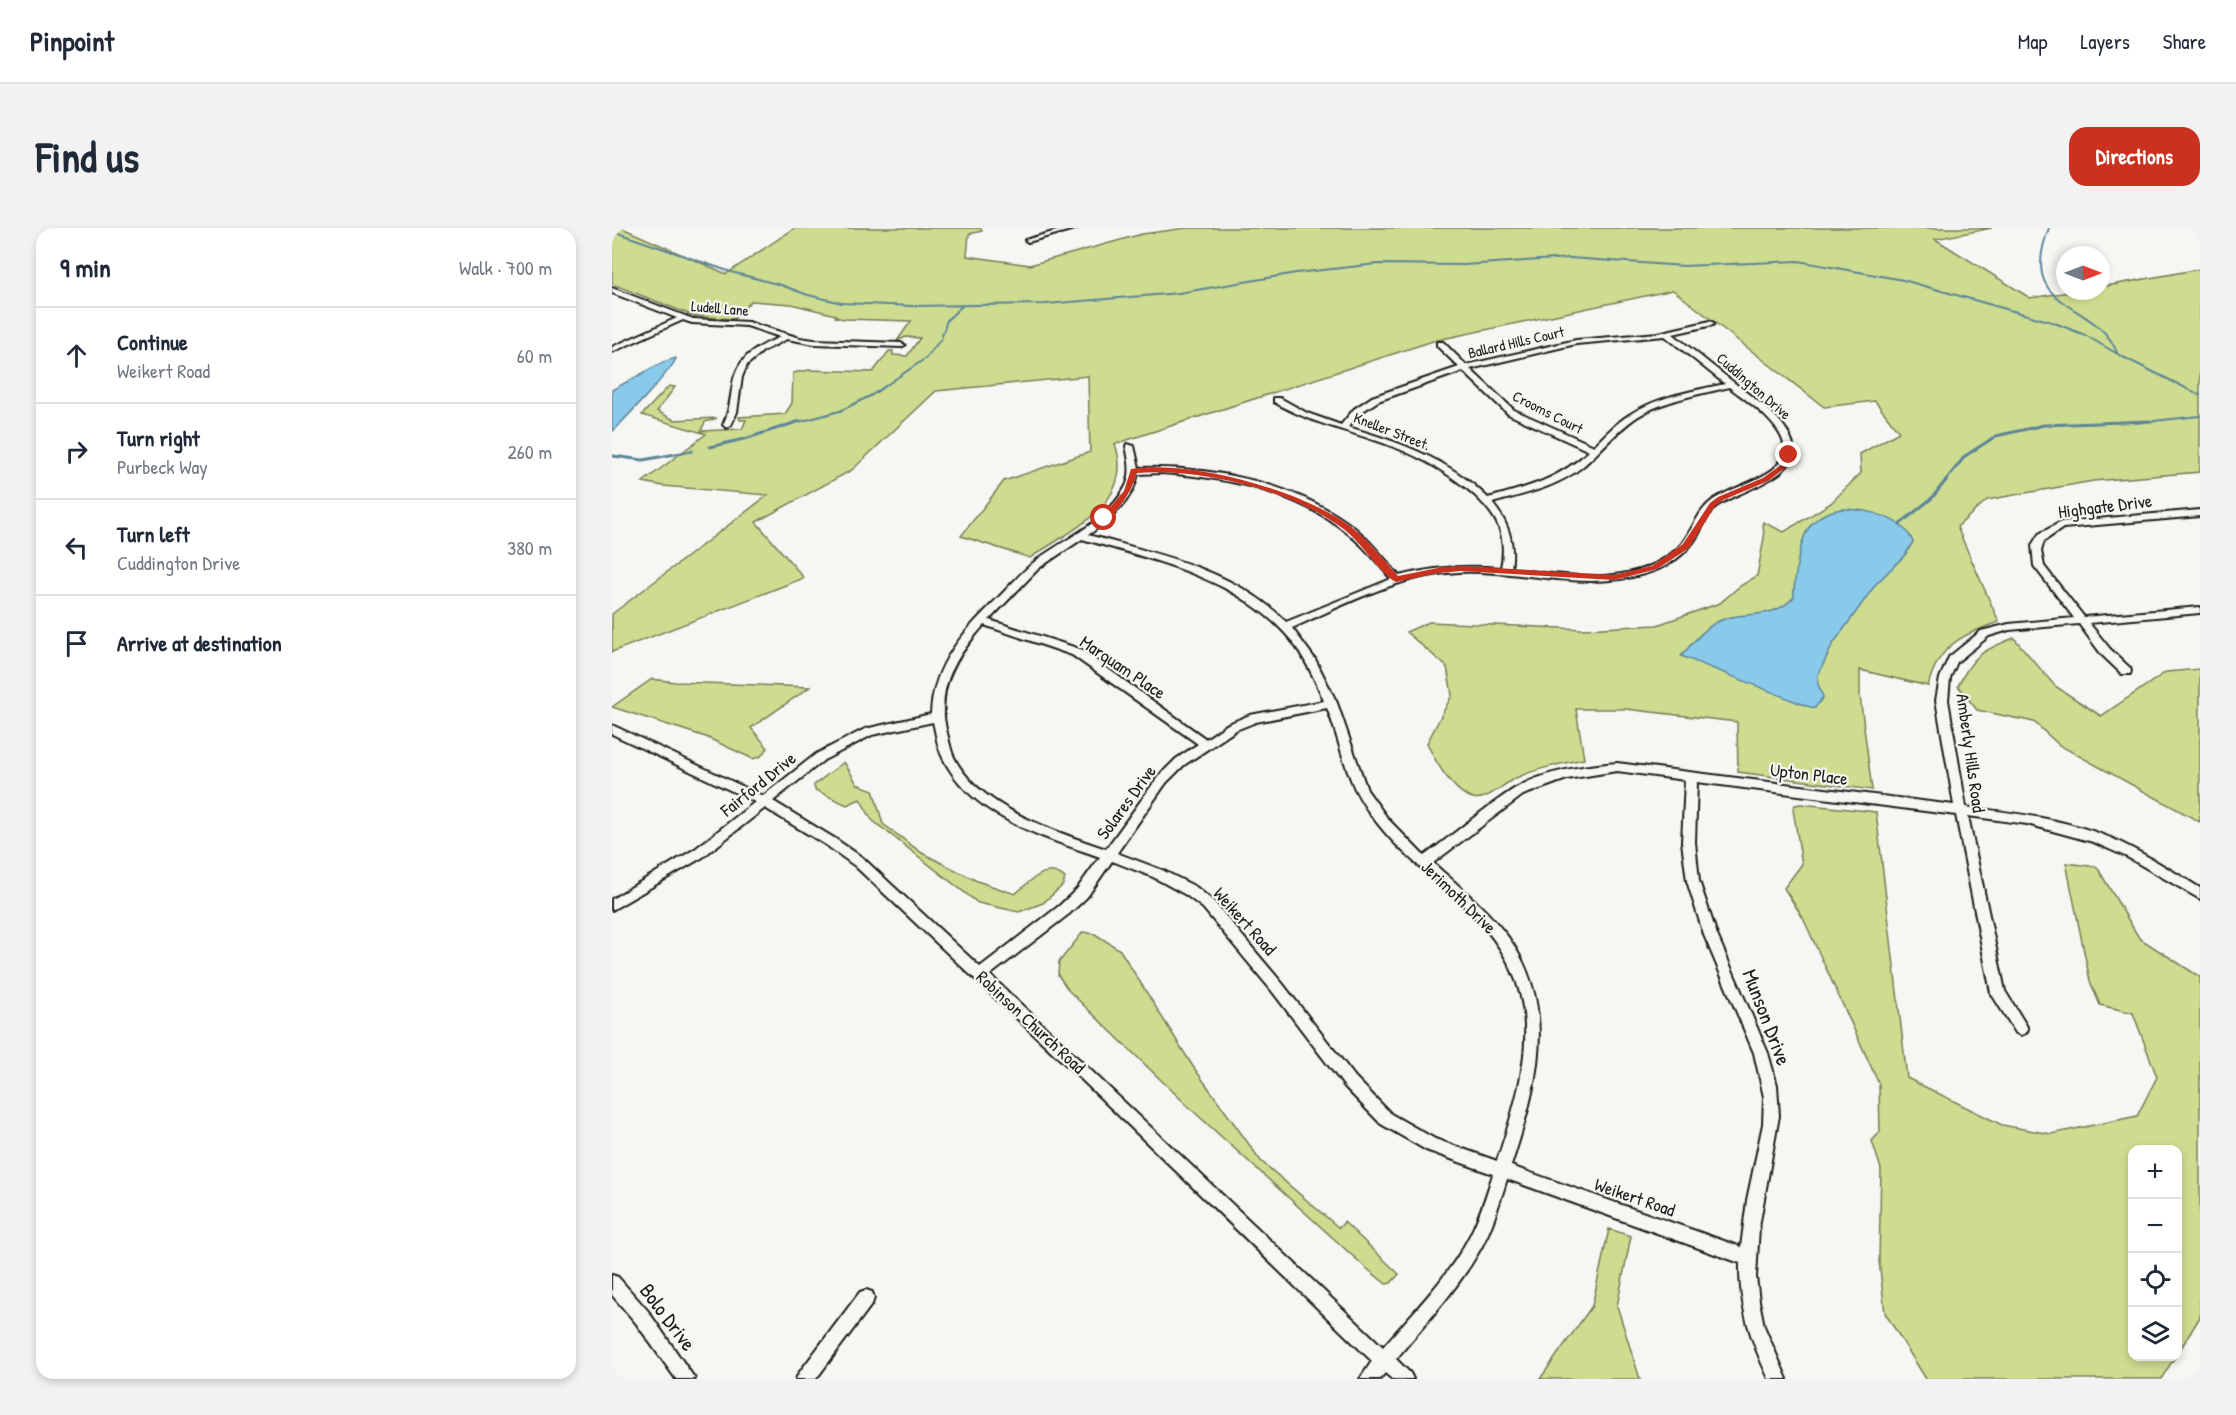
<!DOCTYPE html>
<meta charset="utf-8">
<style>
:root{--surface:#fff;--page:#f2f2f3;--text:#1f2937;--muted:#747a83;--line:#e0e1e3;--accent:#c8321e}
body{margin:0;font-family:"Patrick Hand",sans-serif;background:var(--page);color:var(--text)}
.controls{position:absolute;right:18px;bottom:18px;display:grid;overflow:hidden;border-radius:12px;box-shadow:0 3px 9px #0003}
.controls button{width:54px;height:54px;display:grid;place-items:center;padding:0;border:0;border-bottom:2px solid var(--line);background:var(--surface);color:var(--text);font:30px sans-serif}
.compass{position:absolute;left:1444px;top:18px;width:54px;height:54px;border-radius:50%;background:var(--surface);box-shadow:0 3px 9px #0003;rotate:90deg}
.stop{position:absolute;width:18px;height:18px;margin:-14px;border:4px solid #c8321e;border-radius:50%;background:#fff}
.stop.end{background:#c8321e;border-color:#fff;box-shadow:0 2px 6px #0008}
.list{margin:0;padding:0;list-style:none}
h2{display:flex;justify-content:space-between;align-items:center;height:78px;margin:0;padding:0 24px;font-size:26px}
h2 small{font-size:20px;font-weight:400;color:var(--muted)}
.list li{display:grid;grid-template-columns:39px 1fr auto;gap:18px;align-items:center;box-sizing:border-box;height:96px;padding:0 24px;border-top:2px solid var(--line)}
.list b{display:block;font-size:22px;white-space:nowrap}
.list p{margin:0;font-size:20px;white-space:nowrap;color:var(--muted)}
.list em{font-size:20px;font-style:normal;color:var(--muted)}
.icon{flex:none;width:33px;height:33px;fill:none;stroke:currentColor;stroke-width:2;stroke-linecap:round;stroke-linejoin:round}
.map{position:relative;flex:none;width:1588px;height:1151px;overflow:hidden;border-radius:18px}
header{display:flex;align-items:center;gap:36px;box-sizing:border-box;height:84px;padding:0 30px;background:var(--surface);border-bottom:2px solid var(--line)}
header strong{font-size:28px}
nav{display:flex;gap:33px;margin-inline-start:auto;font-size:21px}
.intro{display:flex;align-items:center;justify-content:space-between;box-sizing:border-box;height:144px;padding:0 36px}
h1{margin:0;font-size:42px}
.button{padding:15px 27px;border-radius:18px;background:var(--accent);color:#fff;font-size:21px;font-weight:700}
main{display:flex;gap:36px;padding:0 36px}
aside{flex:1;background:var(--surface);border-radius:18px;box-shadow:0 3px 9px #0003}
.map>svg:first-child{display:block}
.green{fill:#cedc90;stroke:#757c56;stroke-width:1.5}
.water{fill:#89c9ea;stroke:#5d8498;stroke-width:1.5}
.lines{fill:none;stroke-linecap:round;stroke-linejoin:round}
.stream-far1{stroke:#5d8498;stroke-width:2}
.stream{stroke:#5d8498;stroke-width:3}
.minor-casing{stroke:#1c1c1c;stroke-width:4}
.minor{fill:#f6f6f2;fill-rule:evenodd}
.route{fill:#c8321e}
.labels{text-anchor:middle;dominant-baseline:central;stroke-width:4.5;stroke-linejoin:round;paint-order:stroke}
.far-street-label{font-size:15px;fill:#1c1c1c;stroke:#f6f6f2}
.street-label{font-size:18px;fill:#1c1c1c;stroke:#f6f6f2}
.near-street-label{font-size:21px;fill:#1c1c1c;stroke:#f6f6f2}
</style>
<header>
<strong>Pinpoint</strong>
<nav><a>Map</a><a>Layers</a><a>Share</a></nav>
</header>
<div class="intro"><h1>Find us</h1><a class="button">Directions</a></div>
<main>
<aside>
<h2>9 min<small>Walk · 700 m</small></h2>
<ul class="list">
<li><svg class="icon" aria-label="ahead" viewBox="0 0 24 24"><path d="M12 20V5M6 11l6-6 6 6"/></svg><div><b>Continue</b><p>Weikert Road</p></div><em>60 m</em></li>
<li><svg class="icon" aria-label="right" viewBox="0 0 24 24"><path d="M7 20v-9h11M14 6l5 5-5 5"/></svg><div><b>Turn right</b><p>Purbeck Way</p></div><em>260 m</em></li>
<li><svg class="icon" aria-label="left" viewBox="0 0 24 24"><path d="M17 20v-9H6M10 6l-5 5 5 5"/></svg><div><b>Turn left</b><p>Cuddington Drive</p></div><em>380 m</em></li>
<li><svg class="icon" aria-label="arrive" viewBox="0 0 24 24"><path d="M6 21V4h12l-3 4 3 4H6"/></svg><div><b>Arrive at destination</b></div></li>
</ul>
</aside>
<div class="map">
<svg width="1588" height="1151" viewBox="0 0 1588 1151">
<rect width="100%" height="100%" fill="#f6f6f2"/>
<filter id="ink" filterUnits="userSpaceOnUse"><feTurbulence type="fractalNoise" baseFrequency=".0167" numOctaves="2"/><feDisplacementMap in="SourceGraphic" scale="12" xChannelSelector="R" yChannelSelector="G"/><feConvolveMatrix kernelMatrix="1 2 1 2 8 2 1 2 1" color-interpolation-filters="sRGB"/></filter>
<g filter="url(#ink)">
<!-- green -->
<path class="green" d="M0,0H10L114,46L183,0H368L370,3L357,6L355,28L418,37L530,6L575,0H1380L1323,11L1418,70L1464,63H1489V59L1588,41V244L1481,253L1375,272L1345,299L1387,394C1350,406 1326,418 1316,458L1248,442V468L1260,562L1126,544L1125,494L1014,481H964L972,531C949,536 926,540 904,550C893,555 884,565 872,569C848,579 823,533 815,515L840,467L835,439L794,404L817,394L971,401L1045,397L1108,375L1128,358L1145,348L1152,310L1151,294L1172,304L1219,275L1249,245L1248,226L1287,204L1263,173L1212,179L1061,62L821,113L503,216C524,275 459,302 418,330L349,308L392,253L478,224L476,148L324,163L240,242L144,294L192,350L0,424V386L156,267L51,258L31,254L94,206L30,187L57,158L63,159L45,183L62,192L105,190L93,194L89,203L130,201L134,192H128L127,189L173,186L180,175L181,145L197,142L261,144L277,123H281V127L295,128L308,110L294,109L285,113L299,93L232,91L223,89L224,87L179,76L139,73L122,91L82,88L0,56Z
M1402,410L1443,458L1489,488L1554,444L1588,441V594L1447,517L1422,494L1365,482L1346,458C1361,427 1371,422 1402,410Z
M40,451L63,454L198,459L139,500L156,520L149,528L141,531L94,509L0,479Z
M232,534L245,556L261,562L271,596L310,625L365,653L403,666C418,654 434,633 453,650L451,657L431,675L407,684L366,675L260,592L248,571L235,577L203,562L202,557Z
M1189,576L1264,584L1295,850L1390,897L1439,906L1525,888L1545,849L1521,785L1488,777L1478,753L1454,635L1485,639L1527,710L1588,749V1089L1566,1125V922H1520V1128L1563,1129L1549,1151H1314L1273,1085L1267,1033L1269,941L1260,913L1268,904L1267,856L1191,690L1172,660L1190,636L1181,581L1183,577Z
M471,704L483,706L508,722L580,837L649,933L727,1000L732,994L787,1046L779,1055L774,1056L753,1039L580,882L457,763L446,747L447,734Z
M997,1001L1019,1008L1005,1078L1028,1151H928L980,1078Z"/>
<!-- water -->
<path class="water" d="M64,130C63,139 10,194 0,204V162L51,134Z
M1230,281C1255,281 1291,289 1301,314L1293,327L1264,356L1221,416L1206,447V456L1211,469L1203,480L1195,478L1069,428C1079,417 1089,403 1103,395C1131,380 1158,395 1182,369C1181,361 1184,347 1185,337C1190,308 1196,286 1230,281Z"/>
<g class="lines">
<!-- stream-far1 -->
<path class="stream-far1" d="M1437,0C1403,86 1486,71 1505,125
M0,3L119,44L169,57L196,67L230,75L300,78L434,76L567,65L684,45L765,36L852,37L958,30L1072,38L1186,33L1291,52L1440,94L1473,107L1509,128L1588,167
M183,195L228,183L260,167L314,130L329,111L335,92L351,77
M1523,195L1588,188"/>
<!-- stream -->
<path class="stream" d="M98,219L136,210L188,193
M1,228L31,232L80,223
M1288,296L1320,270L1353,228L1384,208L1432,197L1538,193"/>
<defs>
<path id="minor" d="M455,0H466L416,14L413,12Z
M0,60L81,91L136,94L188,110L202,112L289,115L293,117L289,119L202,116L175,111L151,123L135,137L130,149L125,184L119,197L115,200L111,197C117,185 118,174 120,161C124,129 142,121 168,109L135,98L80,95L71,92L0,124V119L65,90L0,65Z
M1098,93L1102,95L1101,97L1061,106C1082,123 1103,140 1125,157C1144,173 1169,187 1179,211C1196,249 1123,262 1102,280C1095,287 1091,298 1086,307C1074,327 1055,340 1032,346C970,364 909,341 847,344C787,347 734,376 680,400L703,431L725,475L755,562L776,591L812,628C842,606 871,581 902,561C932,543 971,538 1005,535L1342,577L1324,472L1328,450L1337,429L1369,403L1397,396L1462,390L1422,338L1420,317L1427,306L1449,294L1588,282V288L1451,300L1432,313L1429,323L1432,338L1472,389L1588,379V385L1477,395L1498,421L1518,440L1519,443L1518,446H1510L1490,427L1467,396L1397,402L1377,408L1345,434L1338,450L1336,472L1354,579C1403,585 1453,591 1499,610C1530,624 1559,642 1588,660V671L1515,629L1481,614L1415,596L1356,588L1393,763L1414,797L1416,801L1414,805L1409,807L1404,805L1379,765L1344,587L1085,554L1083,614L1087,653L1105,707L1156,825L1165,857L1167,888L1147,999L1144,1049L1147,1073L1152,1098L1175,1151H1157C1139,1113 1127,1077 1128,1035L895,951C887,976 880,1002 866,1025C844,1063 812,1097 784,1131L798,1145L801,1151H780L773,1145L768,1151H748L760,1133L467,849L243,638L214,617L153,580L91,629L0,682V671L83,621L143,574L0,506V497L151,568L204,526L253,501L319,486C321,435 352,404 386,370C399,357 411,342 426,331C456,309 496,293 514,258C520,245 517,232 514,218L515,216L522,218L527,240C599,238 686,255 744,301C760,315 774,332 787,348C821,339 854,337 889,340C892,325 892,309 885,295C869,263 819,234 787,221C745,204 701,197 662,174V170H668L695,185L729,197L742,181L760,169L847,139L825,118V114H831L854,137L964,112L1046,105ZM1053,108L1113,156C1081,163 1046,168 1017,187C1004,195 993,207 982,218L902,182L858,141L964,116ZM851,143L896,186L977,223C946,252 916,259 876,270C837,231 787,214 736,199L748,185L766,173ZM1117,159C1142,178 1203,218 1154,246C1137,256 1118,261 1101,272C1084,284 1080,306 1066,320C1023,361 952,347 899,341C903,315 897,295 880,275C911,266 944,260 970,239C989,223 1004,203 1025,189C1052,172 1086,167 1117,159ZM549,245C614,249 687,264 738,307C754,320 766,335 779,351L674,394C623,341 544,326 476,307C498,292 521,273 526,246ZM470,311C544,333 627,350 679,412C693,430 703,451 712,473L638,487L616,496L594,511L468,421L377,392L427,340ZM372,397L460,427L586,516L564,531L546,549L494,621C444,604 364,579 341,527C338,520 337,512 335,505C323,459 343,430 372,397ZM715,480C724,502 729,526 738,549C744,566 754,581 766,596C791,628 825,652 855,681C937,761 918,834 885,933L823,911L779,886L743,849L670,755L601,673L584,659L550,642L505,625L554,555L572,537L624,502L644,494ZM321,494C324,505 325,519 331,530C360,589 431,609 488,629L465,661L447,678L368,739L251,630L222,610L161,573L212,532L260,507ZM1005,543L1073,552L1070,614L1075,653L1092,707L1142,825L1152,869L1151,896L1135,972L1129,1019L899,938C924,861 948,781 896,709C875,681 847,658 821,635L911,567L955,551ZM500,633L541,649L574,667L591,680L660,763L733,859L769,896L814,922L881,946C874,968 867,991 856,1011C835,1051 800,1085 771,1119L378,747L457,686L475,669Z
M0,1047L6,1049L36,1083L83,1151H64L24,1095L0,1067Z
M254,1062L260,1064L262,1070L260,1076L204,1151H184L187,1145L248,1064Z"/>
</defs>
<!-- minor casing -->
<use href="#minor" class="minor-casing"/>
<!-- minor -->
<use href="#minor" class="minor"/>
</g>
</g>
<!-- route -->
<path class="route" d="M1177,225L1180,227L1174,239L1156,253L1111,272L1103,278L1077,320L1045,341L1002,352L849,343L826,345L784,354C768,346 750,315 733,302C680,262 590,240 525,245C519,264 510,278 495,292L489,290L512,263L519,241C579,231 690,263 738,298C756,312 771,331 786,348L826,340L849,338L1002,347L1040,338L1071,316L1098,275L1106,269L1151,250L1169,237Z"/>
<g class="labels">
<!-- far-street labels -->
<g class="far-street-label">
<text transform="translate(108 80) rotate(5)">Ludell Lane</text>
<text transform="translate(904 114) rotate(-13)">Ballard Hills Court</text>
<text transform="translate(1142 158) rotate(41)">Cuddington Drive</text>
<text transform="translate(936 184) rotate(27)">Crooms Court</text>
<text transform="translate(780 203) rotate(21)">Kneller Street.</text>
</g>
<!-- street labels -->
<g class="street-label">
<text transform="translate(1493 278) rotate(-7)">Highgate Drive</text>
<text transform="translate(511 439) rotate(34)">Marquam Place</text>
<text transform="translate(1359 525) rotate(82)">Amberly Hills Road</text>
<text transform="translate(1197 546) rotate(7)">Upton Place</text>
<text transform="translate(146 556) rotate(-39)">Fairford Drive</text>
<text transform="translate(514 574) rotate(-54)">Solares Drive</text>
<text transform="translate(847 669) rotate(44)">Jerimoth Drive</text>
<text transform="translate(633 693) rotate(48)">Weikert Road</text>
<text transform="translate(419 794) rotate(43)">Robinson Church Road</text>
<text transform="translate(1023 969) rotate(19)">Weikert Road</text>
</g>
<!-- near-street labels -->
<g class="near-street-label">
<text transform="translate(1155 789) rotate(69)">Munson Drive</text>
<text transform="translate(56 1089) rotate(53)">Bolo Drive</text>
</g>
</g>
</svg>
<div class="controls">
<button>+</button>
<button>−</button>
<button><svg class="icon" aria-label="locate" viewBox="0 0 24 24"><circle cx="12" cy="12" r="6"/><path d="M12 2v4M12 18v4M2 12h4M18 12h4"/></svg></button>
<button><svg class="icon" aria-label="layers" viewBox="0 0 24 24"><path d="M12 4l9 5-9 5-9-5zM3 14l9 5 9-5"/></svg></button>
</div>
<svg class="compass" viewBox="-18 -18 36 36"><path d="M0-13l5 13h-10z" fill="#e53935"/><path d="M0 13l5-13h-10z" fill="#747a83"/></svg>
<div class="stop" style="left:492px;top:290px"></div>
<div class="stop end" style="left:1177px;top:227px"></div>
</div>
</main>
